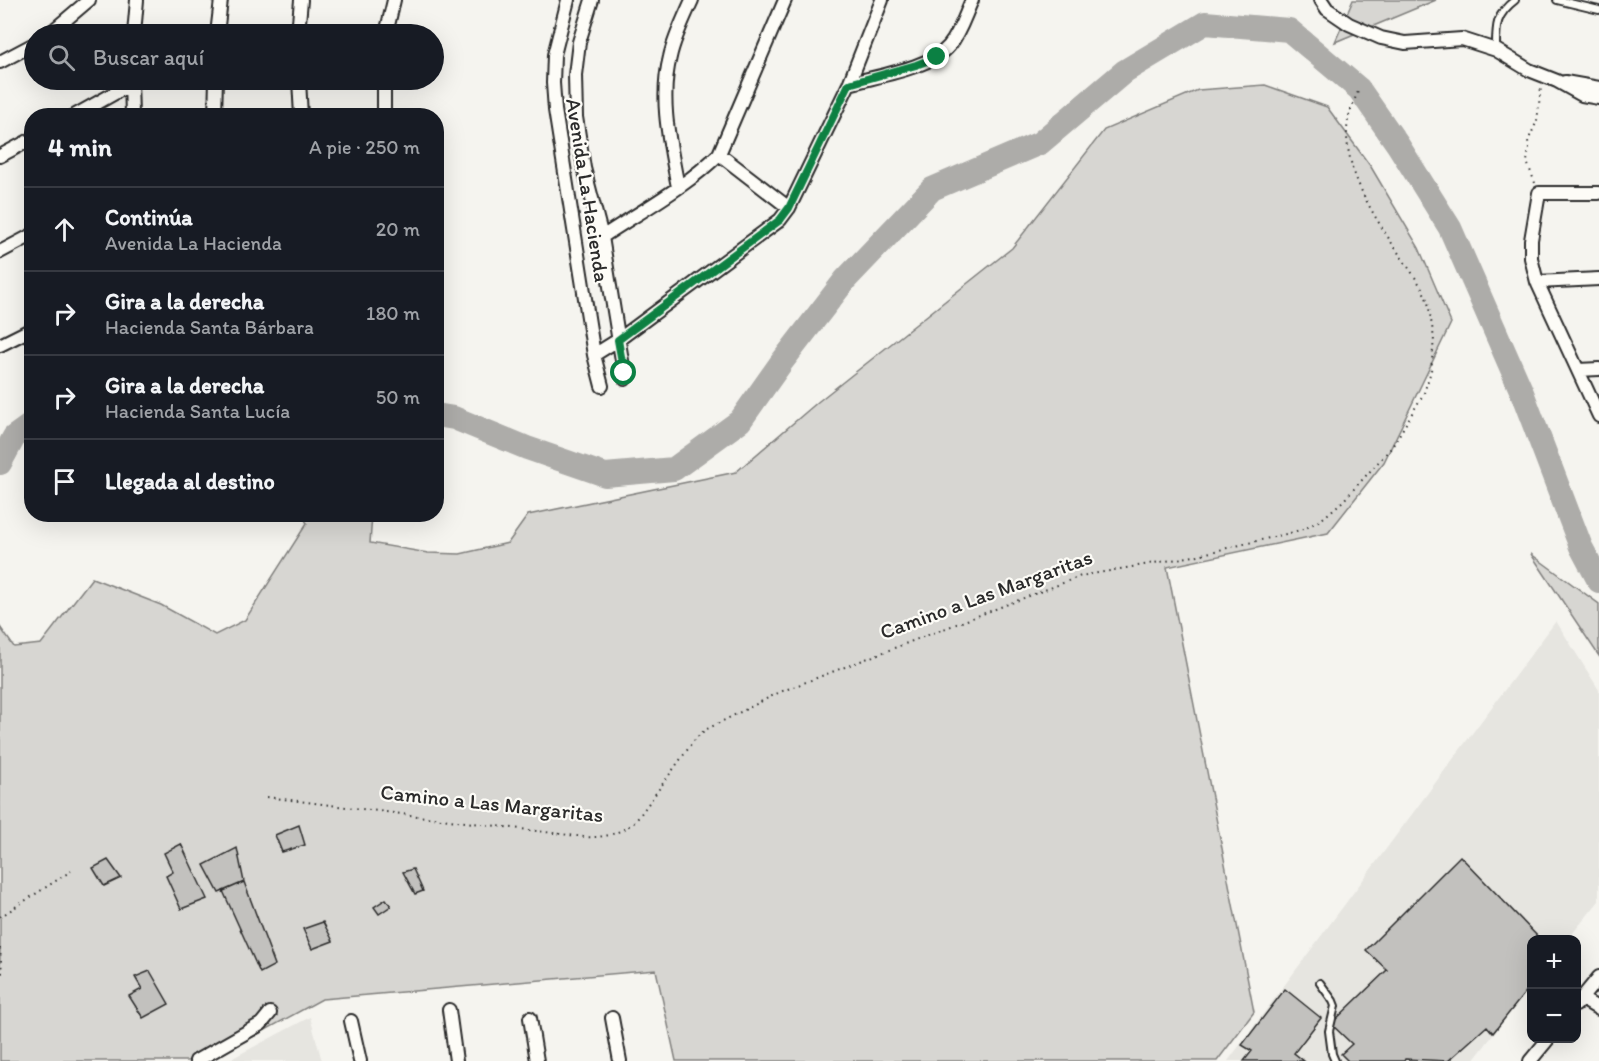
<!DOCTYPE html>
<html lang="es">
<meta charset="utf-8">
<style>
:root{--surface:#171b24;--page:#242831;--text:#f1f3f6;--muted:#9ea1a6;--line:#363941}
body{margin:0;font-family:Itim,sans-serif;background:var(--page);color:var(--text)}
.controls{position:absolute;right:18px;bottom:18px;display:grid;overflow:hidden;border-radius:12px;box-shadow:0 6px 24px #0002}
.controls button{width:54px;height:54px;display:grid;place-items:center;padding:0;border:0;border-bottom:2px solid var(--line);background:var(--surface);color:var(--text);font:30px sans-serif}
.stop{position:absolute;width:18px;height:18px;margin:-14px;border:4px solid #0b8043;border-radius:50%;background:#fff}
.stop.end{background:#0b8043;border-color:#fff;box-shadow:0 2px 6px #0008}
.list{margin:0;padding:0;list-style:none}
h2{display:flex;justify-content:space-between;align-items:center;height:78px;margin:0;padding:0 24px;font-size:26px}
h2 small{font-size:20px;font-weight:400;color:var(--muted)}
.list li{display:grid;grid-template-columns:39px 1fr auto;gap:18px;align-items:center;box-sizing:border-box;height:84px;padding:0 24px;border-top:2px solid var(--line)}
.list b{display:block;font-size:22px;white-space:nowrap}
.list p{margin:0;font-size:20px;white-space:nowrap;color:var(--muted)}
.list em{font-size:20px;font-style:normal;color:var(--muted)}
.icon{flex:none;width:33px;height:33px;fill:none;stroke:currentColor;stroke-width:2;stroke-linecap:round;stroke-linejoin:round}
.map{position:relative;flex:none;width:1599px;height:1061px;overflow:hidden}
.search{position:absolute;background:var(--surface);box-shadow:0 6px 24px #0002;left:24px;top:24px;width:420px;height:66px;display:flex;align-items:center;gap:15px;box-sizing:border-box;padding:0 21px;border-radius:33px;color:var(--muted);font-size:22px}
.panel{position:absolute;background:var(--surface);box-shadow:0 6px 24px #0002;left:24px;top:108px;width:420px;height:414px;border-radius:24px}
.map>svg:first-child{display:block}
.built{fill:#e6e5e0}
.green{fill:#d7d6d2;stroke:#81807e;stroke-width:1.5}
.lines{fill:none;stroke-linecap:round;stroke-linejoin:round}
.river{stroke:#adaca9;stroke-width:24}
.building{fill:#c2c1be;stroke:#2b2b2b;stroke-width:1.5}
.lane-casing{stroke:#2b2b2b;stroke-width:10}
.street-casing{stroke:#2b2b2b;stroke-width:16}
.path{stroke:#2b2b2b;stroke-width:2;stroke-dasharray:1.5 4.5;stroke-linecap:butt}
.lane{stroke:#fdfcf7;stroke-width:6}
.street{stroke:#fdfcf7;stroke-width:12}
.route{stroke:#0b8043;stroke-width:8}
.labels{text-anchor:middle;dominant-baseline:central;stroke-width:4.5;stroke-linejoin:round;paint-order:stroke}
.street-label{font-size:21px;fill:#2b2b2b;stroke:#fdfcf7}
</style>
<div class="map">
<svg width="1599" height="1061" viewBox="0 0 1599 1061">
<rect width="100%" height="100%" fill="#f5f4ef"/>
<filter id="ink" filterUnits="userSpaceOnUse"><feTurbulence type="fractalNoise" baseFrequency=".0167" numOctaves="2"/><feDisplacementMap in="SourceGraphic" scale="12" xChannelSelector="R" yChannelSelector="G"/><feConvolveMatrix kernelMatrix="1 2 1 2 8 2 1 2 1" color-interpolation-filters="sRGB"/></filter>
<g filter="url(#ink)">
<!-- built -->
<path class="built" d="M1556,621L1599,690V901L1568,939L1532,940L1531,986L1473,1061H1228Z
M310,1017L322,1061H227Z"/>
<!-- green -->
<path class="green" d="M1353,0H1436L1335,42Z
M1265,85L1327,107L1371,167L1419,248L1451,323L1384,462L1328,533L1167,567L1254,1012L1217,1061H676L656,970L322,999L209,1061H0V627L14,647L41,644L92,578L161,605L215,635L245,620L307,523L302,515H372L370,543L428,553L460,554L508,543L528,515L736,472L819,401L1012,248L1104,130L1198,90Z
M1531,554L1599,604V656Z"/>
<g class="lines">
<!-- river -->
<path class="river" d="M436,415L454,418L527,448L605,475L674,469L740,421L781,363L845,280L932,189L1040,143L1125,71L1205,23L1289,30L1359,89L1398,145L1450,228L1521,390L1581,547L1599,581
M0,463L14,437L32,424"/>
</g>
<!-- building -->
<path class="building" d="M299,825L305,845L282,852L275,835Z
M181,844L207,899L181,909L166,876L173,872L164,853Z
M237,848L244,882L219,893L204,865Z
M1460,856L1541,940H1532V984L1493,1033L1487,1026L1448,1061L1405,1059L1404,1061H1348L1341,1054L1352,1044L1331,1024L1387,970L1366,950Z
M108,860L121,878L104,886L93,868Z
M413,869L423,891L415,894L403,872Z
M244,882L275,965L260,973L223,891Z
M386,899L391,906L379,914L374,907Z
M323,922L333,941L312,949L303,929Z
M150,971L169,1004L143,1018L129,996L142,989L135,977Z
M1285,989L1321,1018L1294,1053L1304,1061H1244L1252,1051L1242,1045Z"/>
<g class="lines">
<defs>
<path id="lane" d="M1557,0L1599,10
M1496,50C1496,27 1495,15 1515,0
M1320,983L1333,1001L1335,1006L1329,1031L1332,1054L1335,1061"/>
<path id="street" d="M568,0L554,55L553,83L555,110L594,355L602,386
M592,0L579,42L575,75L576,117L584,168L602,237L625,379
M1321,0L1327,9L1349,24L1381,38L1405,43L1462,39L1496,50L1529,70L1557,81L1582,95L1599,98
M49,34L89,0
M134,34L137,0
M217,34L221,0
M298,34L301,0
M386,34L394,0
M0,62L34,44
M131,80L132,116
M299,80L301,116
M1565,82L1599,88
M849,84C876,76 931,68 949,46C960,33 965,15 972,0
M74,116L131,84
M215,116L216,80
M384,116V80
M719,154L789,208
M0,156L32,139
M678,187C670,144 659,100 670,57C674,38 684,18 692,0
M1599,193H1539L1531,240V258L1537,282L1599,416
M602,237C641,211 686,187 719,154L785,0
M0,252L32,235
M1537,282L1599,279
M0,345L32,329
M594,355L618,340L780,220L789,208L849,84L882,0
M1578,370L1599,369
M1582,999L1599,1009
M1576,1005L1599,977
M449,1010L456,1061
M530,1018L537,1061
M612,1018L620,1061
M351,1021L360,1061
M196,1061L261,1024L270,1013
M1530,1061L1549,1038"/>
</defs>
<!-- lane casing -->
<use href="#lane" class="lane-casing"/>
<!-- street casing -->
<use href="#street" class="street-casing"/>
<!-- path -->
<path class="path" d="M1535,183L1527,162L1529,147L1528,141L1537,121L1541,87
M267,797L585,837C605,838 618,834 635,822L696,738L705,730L780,692L1081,576L1194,556L1290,533L1306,528L1322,519L1343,501L1392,447L1424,393L1431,371L1434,338L1428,302L1422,288C1392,241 1339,178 1348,120C1350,110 1355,99 1359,89
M0,917L71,871
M0,948L2,973L0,982"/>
<!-- lane -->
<use href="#lane" class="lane"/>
<!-- street -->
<use href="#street" class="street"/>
</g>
</g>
<g class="lines" filter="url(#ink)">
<!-- route -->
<path class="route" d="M624,373L618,340L780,220L789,208L849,84L916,65L937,57"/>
</g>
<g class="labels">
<!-- street labels -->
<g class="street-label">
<text transform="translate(588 190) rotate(81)">Avenida La Hacienda</text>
<text transform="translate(986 594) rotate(-20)">Camino a Las Margaritas</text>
<text transform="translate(492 803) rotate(6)">Camino a Las Margaritas</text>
</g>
</g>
</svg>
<div class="controls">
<button>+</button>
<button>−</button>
</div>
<div class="stop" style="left:624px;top:373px"></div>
<div class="stop end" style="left:937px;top:57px"></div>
<div class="search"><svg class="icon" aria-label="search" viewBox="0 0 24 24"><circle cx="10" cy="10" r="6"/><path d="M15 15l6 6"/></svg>Buscar aquí</div>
<section class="panel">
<h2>4 min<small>A pie · 250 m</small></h2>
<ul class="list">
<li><svg class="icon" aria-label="ahead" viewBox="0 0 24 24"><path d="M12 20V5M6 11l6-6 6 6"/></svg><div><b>Continúa</b><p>Avenida La Hacienda</p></div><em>20 m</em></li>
<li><svg class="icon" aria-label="right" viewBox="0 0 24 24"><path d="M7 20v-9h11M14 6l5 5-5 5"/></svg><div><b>Gira a la derecha</b><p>Hacienda Santa Bárbara</p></div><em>180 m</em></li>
<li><svg class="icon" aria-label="right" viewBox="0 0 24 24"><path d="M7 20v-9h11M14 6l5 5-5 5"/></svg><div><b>Gira a la derecha</b><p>Hacienda Santa Lucía</p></div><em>50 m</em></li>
<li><svg class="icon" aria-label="arrive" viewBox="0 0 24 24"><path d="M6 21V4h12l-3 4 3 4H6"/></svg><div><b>Llegada al destino</b></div></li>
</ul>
</section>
</div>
